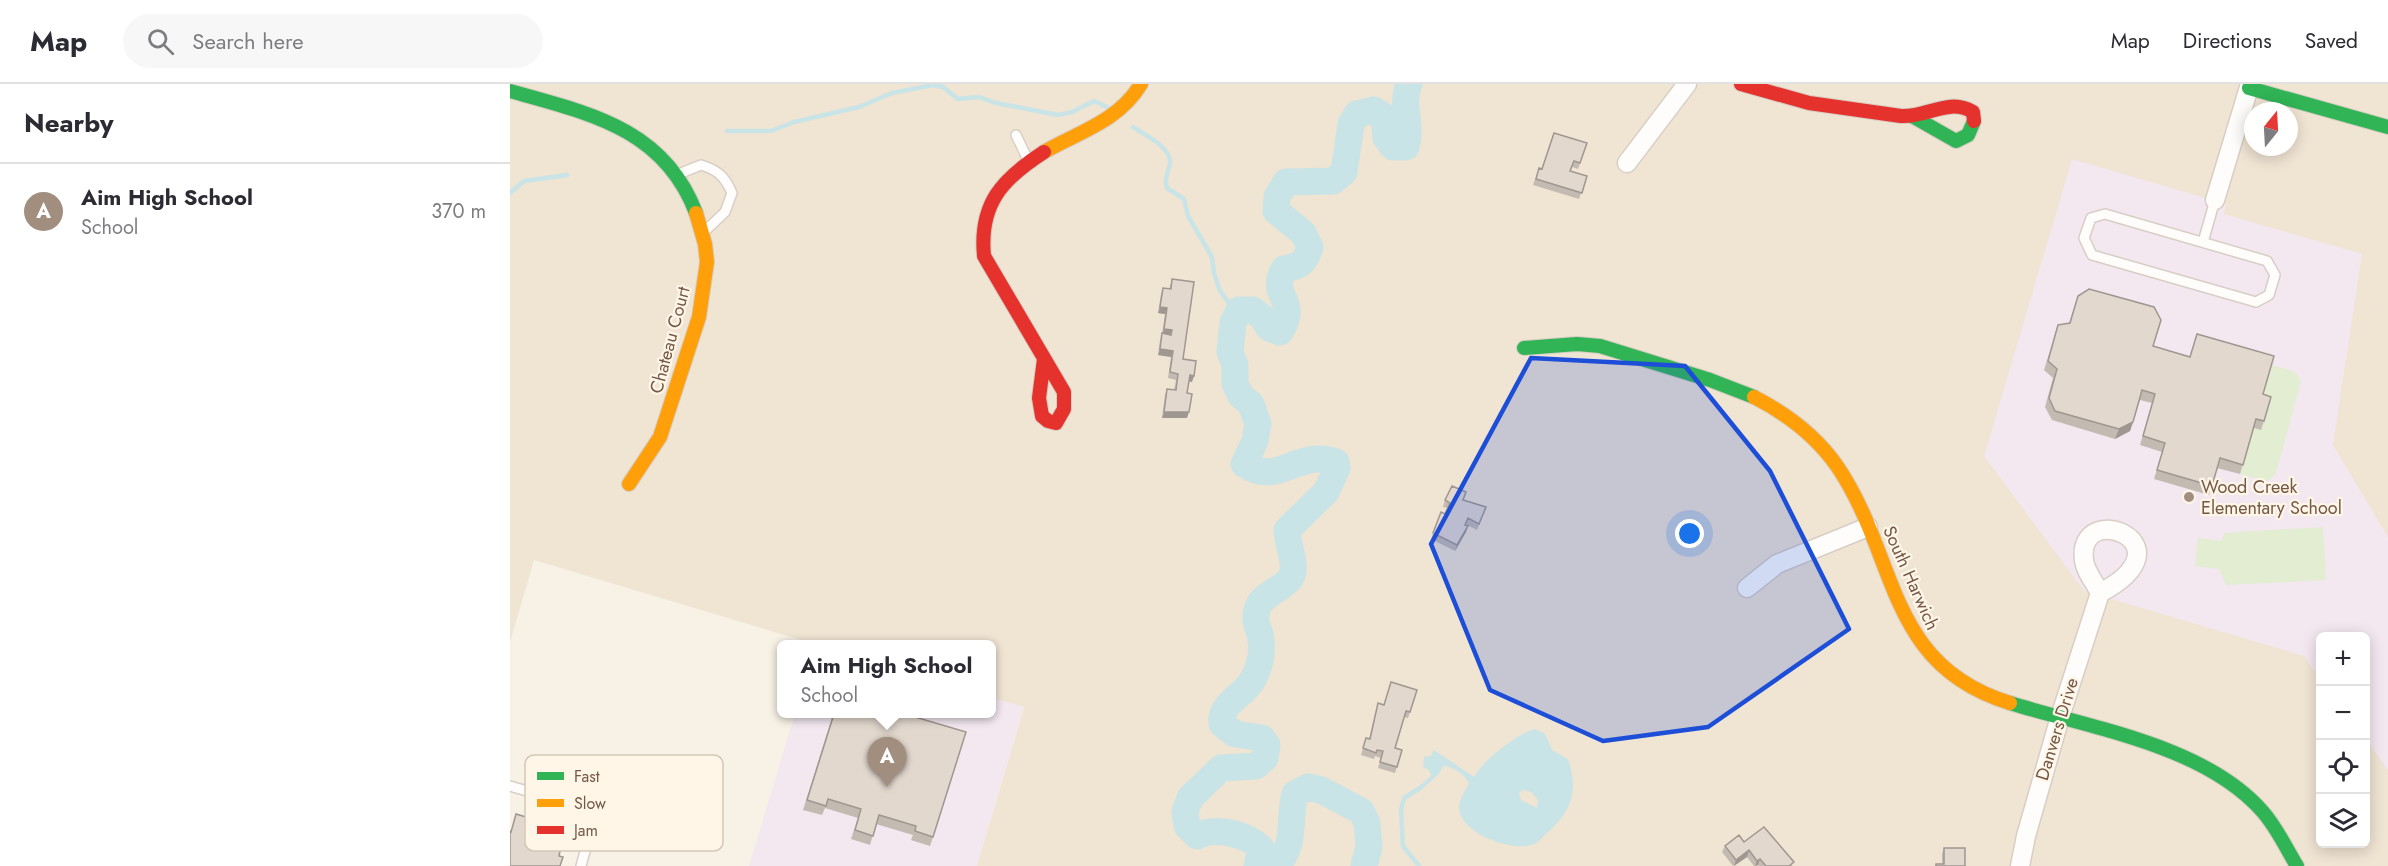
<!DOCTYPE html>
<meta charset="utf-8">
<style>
:root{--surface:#fff;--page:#f7f7f7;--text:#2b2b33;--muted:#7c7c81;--line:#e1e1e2;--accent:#a28e7f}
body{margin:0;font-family:Jost,sans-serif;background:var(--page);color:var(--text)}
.controls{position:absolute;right:18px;bottom:18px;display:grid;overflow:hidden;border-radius:9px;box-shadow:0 3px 15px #0003}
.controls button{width:54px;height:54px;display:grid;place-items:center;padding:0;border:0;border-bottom:2px solid var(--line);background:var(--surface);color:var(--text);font:30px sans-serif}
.compass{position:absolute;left:1734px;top:18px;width:54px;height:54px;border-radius:50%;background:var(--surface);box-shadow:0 3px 15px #0003;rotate:18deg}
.you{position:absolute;left:1180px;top:450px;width:21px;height:21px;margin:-15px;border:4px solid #fff;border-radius:50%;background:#1a73e8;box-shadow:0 0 0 9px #1a73e833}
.badge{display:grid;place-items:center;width:39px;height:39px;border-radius:50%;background:var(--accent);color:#fff;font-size:20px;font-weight:700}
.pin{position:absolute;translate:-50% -50px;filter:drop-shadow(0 2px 3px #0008)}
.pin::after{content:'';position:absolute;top:32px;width:21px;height:18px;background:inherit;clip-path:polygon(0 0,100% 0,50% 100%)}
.popup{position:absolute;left:267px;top:556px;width:219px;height:78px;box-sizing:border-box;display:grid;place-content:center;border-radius:9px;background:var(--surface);filter:drop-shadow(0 2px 4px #0005);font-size:20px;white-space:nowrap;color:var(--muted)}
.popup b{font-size:22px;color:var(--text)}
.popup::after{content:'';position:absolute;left:50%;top:100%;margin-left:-12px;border:12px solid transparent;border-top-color:var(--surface)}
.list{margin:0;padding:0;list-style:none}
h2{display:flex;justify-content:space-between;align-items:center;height:78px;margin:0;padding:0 24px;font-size:26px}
h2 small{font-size:20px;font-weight:400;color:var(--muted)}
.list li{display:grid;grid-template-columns:39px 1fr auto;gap:18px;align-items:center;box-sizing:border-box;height:96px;padding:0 24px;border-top:2px solid var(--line)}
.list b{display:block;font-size:22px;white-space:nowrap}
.list p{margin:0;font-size:20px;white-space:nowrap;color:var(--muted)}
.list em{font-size:20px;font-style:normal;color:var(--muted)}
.icon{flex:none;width:33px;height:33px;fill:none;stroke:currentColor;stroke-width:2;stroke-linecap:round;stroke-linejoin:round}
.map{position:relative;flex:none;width:1878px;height:782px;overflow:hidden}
header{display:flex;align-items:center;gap:36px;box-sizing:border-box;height:84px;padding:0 30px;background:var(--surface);border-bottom:2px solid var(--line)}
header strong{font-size:28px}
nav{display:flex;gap:33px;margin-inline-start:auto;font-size:21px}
.search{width:420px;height:54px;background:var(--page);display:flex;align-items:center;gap:15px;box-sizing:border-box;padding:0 21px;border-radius:33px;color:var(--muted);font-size:22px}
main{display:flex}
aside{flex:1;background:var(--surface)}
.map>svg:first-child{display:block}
.residential{fill:#f0e4d3;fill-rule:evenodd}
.education{fill:#f3e7f0}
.green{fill:#e2edd1}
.water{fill:#c9e4e6;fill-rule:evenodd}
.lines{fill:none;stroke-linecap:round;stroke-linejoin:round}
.stream{stroke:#c9e4e6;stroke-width:4.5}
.river{stroke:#c9e4e6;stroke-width:27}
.lane-casing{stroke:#d8cec5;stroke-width:12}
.street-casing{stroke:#d8cec5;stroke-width:21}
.fast-casing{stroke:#d7cdc3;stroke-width:16}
.slow-casing{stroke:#d7cdc3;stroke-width:16}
.jam-casing{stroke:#d7cdc3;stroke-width:16}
.lane{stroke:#fefdfb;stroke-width:9}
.street{stroke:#fefdfb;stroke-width:18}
.fast{stroke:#30b455;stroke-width:14}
.slow{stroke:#ff9f0a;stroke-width:14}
.jam{stroke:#e5322d;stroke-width:14}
.wall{fill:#c3bab1}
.shaded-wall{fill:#9f9790}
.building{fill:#e3d8ce;stroke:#9f9790;stroke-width:1.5}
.marked{fill:#1d4ed8;fill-opacity:0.2;stroke:#1d4ed8;stroke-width:4.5;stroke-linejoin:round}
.poi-dot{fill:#a28e7f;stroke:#fff6e7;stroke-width:2}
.labels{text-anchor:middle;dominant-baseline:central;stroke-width:4.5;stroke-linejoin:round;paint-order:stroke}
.street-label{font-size:18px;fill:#745847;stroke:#fff6e7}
.poi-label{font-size:18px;fill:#745847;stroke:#fff6e7;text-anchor:start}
.key{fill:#fff6e7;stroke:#d5c7b7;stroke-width:1.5}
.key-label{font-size:16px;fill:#745847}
</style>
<header>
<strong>Map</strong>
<div class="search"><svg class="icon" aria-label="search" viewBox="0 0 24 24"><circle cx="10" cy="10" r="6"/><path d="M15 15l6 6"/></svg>Search here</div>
<nav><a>Map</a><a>Directions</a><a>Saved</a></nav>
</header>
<main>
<aside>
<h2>Nearby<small></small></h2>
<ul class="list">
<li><span class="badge">A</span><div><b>Aim High School</b><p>School</p></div><em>370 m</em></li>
</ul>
</aside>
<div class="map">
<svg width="1878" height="782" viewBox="0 0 1878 782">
<rect width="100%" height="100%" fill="#f7f1e6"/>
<!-- residential -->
<path class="residential" d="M0,0H1878V782H467L514,624L482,614V560H305L24,476L0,558ZM1743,27H1779V63H1743ZM1810,552H1856V760H1810Z"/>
<!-- education -->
<path class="education" d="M1562,75L1716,120L1714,130L1852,170L1823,361L1878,453V686L1856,655V552H1810V595L1794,572L1574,507L1474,372Z
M482,614L514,623L467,782H239L285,630H482Z"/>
<!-- green -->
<path class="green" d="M1761,281C1772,284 1786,285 1791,297L1766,389L1761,395L1754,397L1730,390L1743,344L1751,346L1750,319Z
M1813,443L1816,496L1716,501L1709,485L1685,482L1688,454L1712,457L1714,449Z"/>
<!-- water -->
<path class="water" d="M1025,645L1035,650L1042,666L1058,675C1069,706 1062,727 1038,748C1034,752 1029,758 1024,760C1004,769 950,750 949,724C949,715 955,707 959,699C952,689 945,683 933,682L929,690L912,705L909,702L921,692L919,686L913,683L914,673L921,672L924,666L964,693C973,676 1006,650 1025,645ZM1013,706L1021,708L1028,716L1027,724L1011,716L1009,709Z"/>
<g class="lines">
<!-- stream -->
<path class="stream" d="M623,43C634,51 662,63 660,80C658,89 654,94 657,104L674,115L678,132L702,173L704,189L710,207L727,229
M217,47H261L284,38L349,23L382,9L423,1L433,3L448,15L469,13L486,19L548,31L562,28L584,17L597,23
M0,109L14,97L57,91
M909,782L893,762L891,726L894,714L910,704"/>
<!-- river -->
<path class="river" d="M747,782L751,764C736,750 706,742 687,752L677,742L675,728L680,714L711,684L746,682L755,674L757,661L752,654L725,650L712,640C710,619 732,613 742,597C749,586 753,569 751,556C750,543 743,542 747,526C751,507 781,505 783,487C785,476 777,459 777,446L816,408L827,384L826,378C787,364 768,404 734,380L745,357L748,340L741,320L731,312L725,300V281L720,268L723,239L729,226H743L753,234L759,244L770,248C791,216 758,213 774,185C791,182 795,179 800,163L793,149L766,127L767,113L776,98L823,97L834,88L841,40L847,30L864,26L874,32L876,54L883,63H896C903,39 890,22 899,0
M766,782C787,762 778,735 785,710L798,703L811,706L851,727L857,739L859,763L854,782"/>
<defs>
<path id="lane" d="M506,51L518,76
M166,91L191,81C208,86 215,93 222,109L215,128L194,148
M1595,130L1757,177L1765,191L1759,211L1746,218L1582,171L1574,154L1581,134Z
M1693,158L1705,116
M0,702L86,727L71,782"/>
<path id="street" d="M1117,79L1177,0
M1705,116L1740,0
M1237,504L1267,480L1358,443
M1510,782L1516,752L1550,633L1590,509C1685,459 1566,414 1574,476C1575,487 1585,499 1590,509"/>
<path id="fast" d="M1739,4L1878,43
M0,7C78,29 154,44 186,129
M1402,32L1446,57L1458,51L1464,37
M1014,264L1067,260L1090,262L1200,296L1244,313
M1500,619C1580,644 1695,661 1753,728C1767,744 1776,764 1787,782"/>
<path id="slow" d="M534,68C569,48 609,37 631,0
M1244,313C1277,330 1306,352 1327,382C1389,473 1375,581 1500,619
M119,400L150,353L189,233L197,178L195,160L186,129"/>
<path id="jam" d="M1231,0L1299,19L1391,32C1416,34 1439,13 1463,28L1464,37
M534,68C492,95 469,120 474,172L554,308V325L546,339L538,337L532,332L529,314L534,275"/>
</defs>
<!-- lane casing -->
<use href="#lane" class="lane-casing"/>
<!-- street casing -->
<use href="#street" class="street-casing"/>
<!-- fast casing -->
<use href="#fast" class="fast-casing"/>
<!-- slow casing -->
<use href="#slow" class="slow-casing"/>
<!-- jam casing -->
<use href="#jam" class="jam-casing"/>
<!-- lane -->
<use href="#lane" class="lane"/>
<!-- street -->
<use href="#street" class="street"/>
<!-- fast -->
<use href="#fast" class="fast"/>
<!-- slow -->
<use href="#slow" class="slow"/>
<!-- jam -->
<use href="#jam" class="jam"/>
</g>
<!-- wall -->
<path class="wall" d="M1077,59L1068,85L1062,83L1060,87L1077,92L1069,115L1023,101L1029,84L1032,85Z
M662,195L673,275L682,298L679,297L677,309V334H652L655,311L657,305L664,306L666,296L658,294L661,273L648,271L650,256L652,250L655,230L648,229L651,210L653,204L659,205Z
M1568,212L1643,262L1680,273L1687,250L1753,310L1754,337L1751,346L1744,344L1730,390L1707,384L1699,411L1644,395L1652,368L1630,361L1642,319L1630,316L1620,347L1605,355L1542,336L1535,323L1543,294L1534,286L1548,241L1559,239Z
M935,416H953L976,423L967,446L955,440L958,442L956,448L945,467L921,455L931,428L935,430L938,424L933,423Z
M907,606L898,634L894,633L885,664L892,666L885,689L868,684L871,674L865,672L864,675L851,671L856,654L859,655L868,619L874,621Z
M323,630L423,753L420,762L401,756L403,751L366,740L360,761L341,755L348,734L315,724L312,731L293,726Z
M1234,758L1283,782H1249L1248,781L1244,782L1237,773L1223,782L1212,768L1215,762Z
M1434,764L1455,782H1425L1426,780H1432V770Z"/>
<!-- shaded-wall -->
<path class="shaded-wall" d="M650,223L657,224L655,230L648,229Z
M654,245L662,246L659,252L652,251Z
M650,265L663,267L661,273L648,271Z
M680,291L684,292L682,298L677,297Z
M654,328H679L677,334H652Z
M1623,338L1620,347L1605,355L1609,345Z
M958,442L956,448L945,467L947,461Z
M1239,766L1237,773L1224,782L1226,776Z
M1250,775L1248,781L1245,782L1247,777Z"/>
<!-- building -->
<path class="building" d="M1044,49L1077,59L1070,79L1064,77L1060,87L1077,92L1072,109L1026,95L1029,84L1032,85Z
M662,195L684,198L673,275L686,277L684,292L680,291L677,309L682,310L679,328H654L657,305L666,306L668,290L660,288L663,267L650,265L652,249L661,251L662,246L654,245L657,224L650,223L653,204L661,205Z
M1579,205L1644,223L1651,236L1643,262L1680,273L1687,250L1764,272L1753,310L1761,313L1754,337L1746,335L1733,381L1710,374L1702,402L1647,386L1655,359L1633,352L1645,310L1632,306L1623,338L1609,345L1545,327L1539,314L1547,285L1538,277L1548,241L1560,239L1568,212Z
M942,402L956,408L953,416L976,423L969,440L958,434L955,441L958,442L947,461L923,449L931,428L935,430L940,419L935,416Z
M881,598L907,606L900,628L896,627L885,664L892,666L887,683L870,678L873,667L867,666L866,669L853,664L856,654L860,655L868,619L874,621Z
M324,630H395L456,648L423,753L405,747L406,742L369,731L363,752L345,746L351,725L318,715L316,722L297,716Z
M24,721L41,726L39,734L44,735L42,741L52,744L47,761L51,762L49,772L53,773L50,782H0V747L1,748L6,730L16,733L17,727L22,729Z
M1254,743L1284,778L1279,782H1256L1250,775L1247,777L1239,766L1226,776L1215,762L1229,751L1234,758Z
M1434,764H1455V782H1426V780H1434Z"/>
<!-- marked area -->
<path class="marked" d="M1021,274L1175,282L1260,387L1339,545L1198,643L1093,657L980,606L921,460Z"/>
<!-- markers -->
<circle class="poi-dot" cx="1679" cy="413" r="6"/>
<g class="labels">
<!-- street labels -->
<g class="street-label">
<text transform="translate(160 256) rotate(-75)">Chateau Court</text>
<text transform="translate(1401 494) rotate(66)">South Harwich</text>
<text transform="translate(1547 645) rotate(-73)">Danvers Drive</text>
</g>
<!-- poi labels -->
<g class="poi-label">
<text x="1691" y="403">Wood Creek<tspan x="1691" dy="21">Elementary School</tspan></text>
</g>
</g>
<!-- legend -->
<rect x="15" y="671" width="198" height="96" rx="9" class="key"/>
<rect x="27" y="688" width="27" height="8" fill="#30b455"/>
<rect x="27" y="715" width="27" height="8" fill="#ff9f0a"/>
<rect x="27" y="742" width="27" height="8" fill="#e5322d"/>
<g class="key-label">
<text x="64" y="698">Fast</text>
<text x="64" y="725">Slow</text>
<text x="64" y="752">Jam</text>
</g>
</svg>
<div class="controls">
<button>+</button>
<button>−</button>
<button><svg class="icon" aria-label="locate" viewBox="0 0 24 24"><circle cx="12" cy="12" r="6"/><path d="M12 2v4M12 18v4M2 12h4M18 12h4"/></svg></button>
<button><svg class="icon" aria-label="layers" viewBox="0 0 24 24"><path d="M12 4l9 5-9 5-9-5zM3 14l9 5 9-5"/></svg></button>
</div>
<svg class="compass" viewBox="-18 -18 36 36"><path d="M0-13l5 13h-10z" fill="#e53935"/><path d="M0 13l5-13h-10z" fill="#7c7c81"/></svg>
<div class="you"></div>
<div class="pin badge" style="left:377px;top:703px">A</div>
<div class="popup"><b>Aim High School</b>School</div>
</div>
</main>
